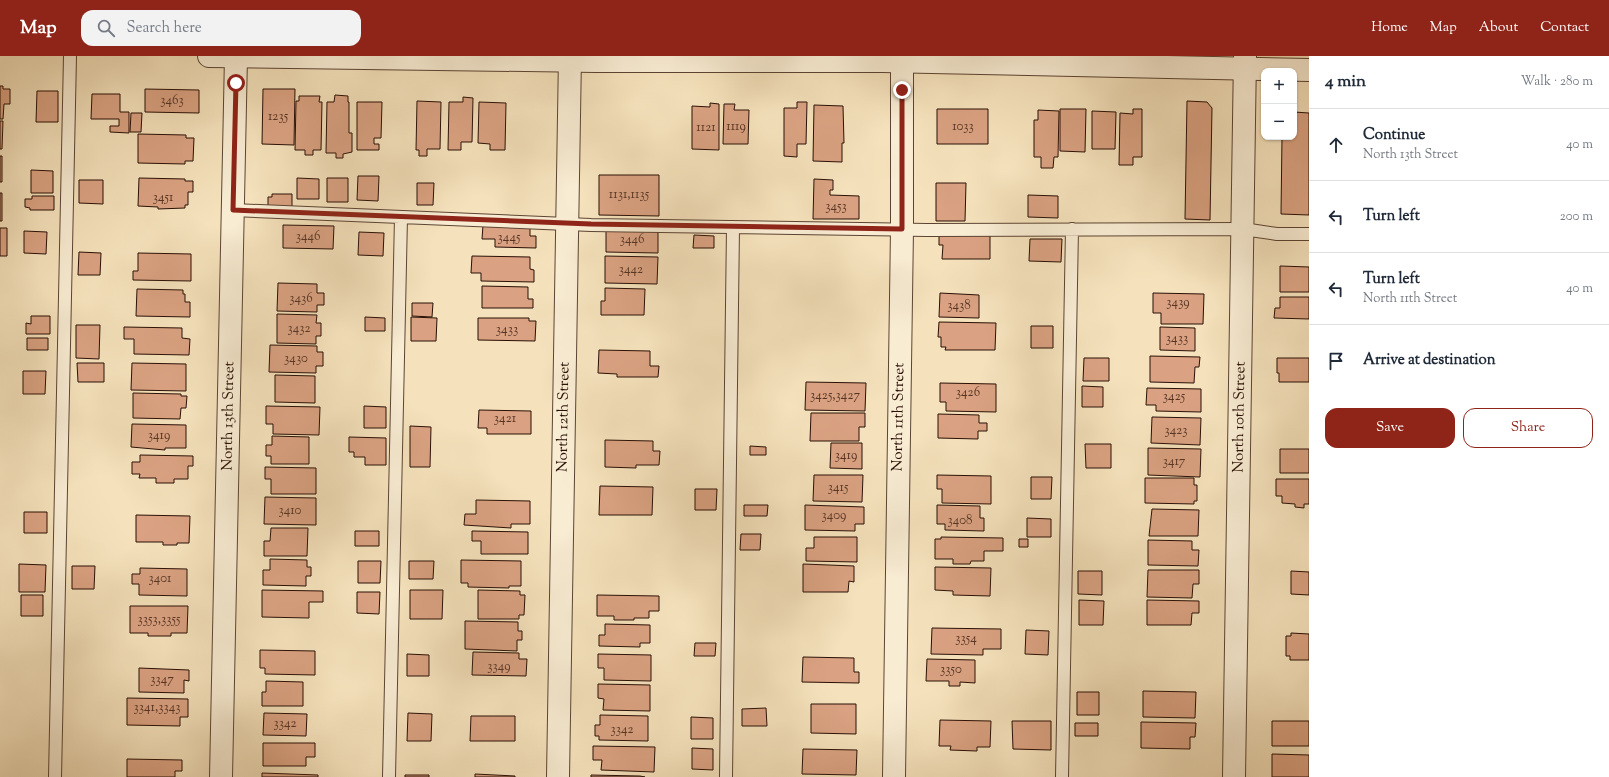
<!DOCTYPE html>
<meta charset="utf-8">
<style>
:root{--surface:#fff;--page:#f2f2f3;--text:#1f2937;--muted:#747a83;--line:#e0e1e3;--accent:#8f2418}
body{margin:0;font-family:"Sorts Mill Goudy",serif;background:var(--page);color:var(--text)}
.controls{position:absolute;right:12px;top:12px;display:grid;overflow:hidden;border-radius:8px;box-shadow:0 1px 3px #0004}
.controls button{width:36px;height:36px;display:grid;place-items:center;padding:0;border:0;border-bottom:1px solid var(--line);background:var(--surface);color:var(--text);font:20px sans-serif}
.stop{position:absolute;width:12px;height:12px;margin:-9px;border:3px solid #8f2418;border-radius:50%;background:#fff}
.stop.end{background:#8f2418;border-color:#fff;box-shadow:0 1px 4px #0008}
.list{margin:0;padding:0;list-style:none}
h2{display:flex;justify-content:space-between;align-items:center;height:52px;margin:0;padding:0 16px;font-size:17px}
h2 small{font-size:13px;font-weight:400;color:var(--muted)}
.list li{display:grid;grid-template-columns:26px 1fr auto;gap:12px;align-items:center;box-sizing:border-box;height:72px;padding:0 16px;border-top:1px solid var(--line)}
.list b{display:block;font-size:15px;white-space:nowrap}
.list p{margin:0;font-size:13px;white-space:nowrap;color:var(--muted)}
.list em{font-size:13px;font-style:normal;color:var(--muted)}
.actions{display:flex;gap:8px;padding:12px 16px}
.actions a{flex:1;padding:9px 0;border:1px solid var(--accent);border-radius:12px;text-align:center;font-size:14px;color:var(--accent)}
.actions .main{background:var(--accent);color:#fff}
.icon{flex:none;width:22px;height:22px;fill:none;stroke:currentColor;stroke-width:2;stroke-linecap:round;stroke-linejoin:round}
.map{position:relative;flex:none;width:1309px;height:721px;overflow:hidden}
header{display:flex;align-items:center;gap:24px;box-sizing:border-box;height:56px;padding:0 20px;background:var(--accent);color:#fff}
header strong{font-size:19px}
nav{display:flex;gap:22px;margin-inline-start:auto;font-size:14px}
.search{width:280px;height:36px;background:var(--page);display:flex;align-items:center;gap:10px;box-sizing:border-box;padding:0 14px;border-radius:12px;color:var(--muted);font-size:15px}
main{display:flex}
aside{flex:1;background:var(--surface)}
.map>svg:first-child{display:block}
.building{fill:#daa282;stroke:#290f05}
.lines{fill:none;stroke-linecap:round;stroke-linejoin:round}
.service-casing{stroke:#5c4433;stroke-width:14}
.minor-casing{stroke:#5c4433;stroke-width:24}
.tertiary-casing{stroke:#5c4433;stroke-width:24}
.service{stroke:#f8ecd3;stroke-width:12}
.minor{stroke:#f8ecd3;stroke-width:22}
.tertiary{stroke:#f8ecd3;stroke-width:22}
.route{stroke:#8f2418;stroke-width:5}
.labels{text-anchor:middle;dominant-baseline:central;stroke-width:4;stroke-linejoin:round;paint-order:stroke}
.number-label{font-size:13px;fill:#553424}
.street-label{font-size:15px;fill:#290f05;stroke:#f8ecd3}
</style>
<header>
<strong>Map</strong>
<div class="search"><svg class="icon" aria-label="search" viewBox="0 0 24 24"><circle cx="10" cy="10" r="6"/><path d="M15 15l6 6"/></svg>Search here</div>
<nav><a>Home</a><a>Map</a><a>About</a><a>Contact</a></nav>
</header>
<main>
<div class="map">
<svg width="1309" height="721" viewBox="0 0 1309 721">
<rect width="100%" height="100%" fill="#f5e2bc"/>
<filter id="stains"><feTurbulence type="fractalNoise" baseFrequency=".005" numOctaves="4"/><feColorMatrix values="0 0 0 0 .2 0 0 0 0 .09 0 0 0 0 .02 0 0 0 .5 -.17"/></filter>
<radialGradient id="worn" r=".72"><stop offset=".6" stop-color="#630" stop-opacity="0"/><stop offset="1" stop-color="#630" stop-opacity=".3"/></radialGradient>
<!-- building -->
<path class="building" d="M0,30H3V33H10V48H4L3,63H0Z
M145,33L199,34V57L145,56Z
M263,33H295L294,89L262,88Z
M37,35H58V66H36Z
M92,38H120V56H129V77L110,76V70H119V63H91Z
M335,39L348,40V46H349V77H352V96L343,98V102H336V97H326L327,46H334Z
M299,40H320L319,46H322L321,94H313V99H305V94H295L296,45H299Z
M463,41L473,42L472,86H461V94H448L449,46H463Z
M417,45L441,46L440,93H427V100H419V94H416Z
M1187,45L1207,46L1212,52L1210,164L1185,163Z
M357,46H382L381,82H374V88H379V94H357Z
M479,46L506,47L505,94H490V88L478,87Z
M797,46H807L806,88H797V101L784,100V52H797Z
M710,47L719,48V94L692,93V50L710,51Z
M724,48H735L734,54H749L748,88H723Z
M814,49L843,50L844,87H842V106L813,105Z
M937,53H988V88H937Z
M1060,53H1086L1085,96L1060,95Z
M1133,53H1142V101H1133V109H1119L1120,57L1133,58Z
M1038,54L1059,55L1058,101H1054L1053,112H1041V101H1034V64H1038Z
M1092,55L1116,56L1115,93H1092Z
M1294,56L1309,57V159L1281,158L1282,81H1294Z
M131,57H142L141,76H130Z
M0,65H3L2,93H0Z
M138,78L186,79V82H194L193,105H185V108L138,107Z
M0,100H2V126H0Z
M31,114L53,115V137H31Z
M599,119H659V160L599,159Z
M358,120H379L378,145L357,144Z
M139,122L185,123V125H193V136H188V149H185V152L158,153V151L138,150Z
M297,122L319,123V143H297Z
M327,122H348V146H327Z
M814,123L833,124V134H830V139L859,140V163H813Z
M79,124H103V148L79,147Z
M417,127H434L433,149H417Z
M936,127H966L965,165H936Z
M0,137H2V165H0Z
M272,138H292V154L268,151V141H272Z
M1028,139L1058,140V162L1028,161Z
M32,140H54V154H30V152L25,151V143H32Z
M283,169L334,170L333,193L283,192Z
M483,169L530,170V180H536V192L495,191V183H482Z
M606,171L658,172V197L606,196Z
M0,172H7V200H0Z
M939,174L990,175V203H942L943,189H939Z
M24,175L47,176L46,198L24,197Z
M359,176L384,177L383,200L358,199Z
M694,179L714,180V192H693Z
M1030,183H1062L1061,206L1029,205Z
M79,196L101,197L100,219H78Z
M138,197L191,198V225L133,224V215H138Z
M472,200L530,201V213L534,214V226L481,225V217H471Z
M605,200L658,201L657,228L605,227Z
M1280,210L1309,211V236H1280Z
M278,227L317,228V237H324V249H317V256L277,255Z
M482,230L528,231V243H533V252H482Z
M605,232L645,233L644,259H601V245H605Z
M137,233L183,234V238H185V246H190V261L136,260Z
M940,237L979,239V262L939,261Z
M1153,237L1204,238L1203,268H1161V257H1153Z
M1280,241H1309V263L1274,262L1275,252H1280Z
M412,247H433L432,261L412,260Z
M277,258L317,259L316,267H321V280H316V288L277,287Z
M31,260H50V278H26V267L31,268Z
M365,261L385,262V275H365Z
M411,261L437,262L436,285H411Z
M478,262H529V265H536L535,285L478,284Z
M939,266L996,267L995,294H945L946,291H941V281H938Z
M76,269H100L99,303L76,302Z
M1031,270H1053V292H1031Z
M124,271L182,272V282L190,283L189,299L134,298V283H124Z
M1160,271L1195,272V295L1160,294Z
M27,282H48V294H27Z
M270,289L317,290V296H323V310H316V317L269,316Z
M599,294L650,295V310H659L658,321H617V318L598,317Z
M1150,300L1200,301L1199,311H1195L1194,327L1150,326Z
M1084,302H1109V325H1083Z
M1277,302H1309V326H1279V317H1277Z
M77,307H104V326H78Z
M132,307L186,308V335L131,334Z
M23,315H46L45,338H23Z
M275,319L315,320V347L275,346Z
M806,326L866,327L865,355L805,354Z
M940,327L996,328V356L946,355V346H940Z
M1082,330L1103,331V351H1082Z
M1147,332L1201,333V356L1156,355V349H1146Z
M133,337L181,338V340H187L186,352H181L180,363L133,362Z
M266,350L320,351L319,379L273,378V368H266Z
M364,350L386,351V372H364Z
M479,354L531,355V378H487V372H478Z
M811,357H865V371H859V385H810Z
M938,358L979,359V367H987V375H978V383L938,382Z
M1152,361L1201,362L1200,389L1151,387Z
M132,368L186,369V392H165V394L131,391Z
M410,370L431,371L430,411H410Z
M272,380L309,381V408H271V400H266V389H272Z
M349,381L386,382V409H365V401H354V396H349Z
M605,384L653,385V395H660L659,409H636V412L605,411Z
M831,387H862V413L830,412Z
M1085,388H1111V412H1086Z
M750,390L766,391V399H750Z
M1148,392L1201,393L1200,421L1148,419Z
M1280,393H1309V417H1280Z
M140,399L193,400V410H188V423H174V427H156V422H139L140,418H132V406H140Z
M265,411L316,412V438H271V423H265Z
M814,419H863L862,446L813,445Z
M937,419L991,420V448L942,447V433H937Z
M1031,421H1052L1051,443H1031Z
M1145,422H1194V429H1197V445H1194V448L1145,447Z
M1276,423H1309V448H1304V452L1295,451V448L1282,447V440H1276Z
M600,430L653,431L652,459H599Z
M695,433H717L716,454H695Z
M265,441L316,442V469L264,468Z
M476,444L530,445V468H511V472L464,469L465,458H476Z
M744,449H768L767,460H744Z
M805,449L864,451V468H855V475L805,474Z
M937,449L980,450V462H984V475L945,474V468H937Z
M1152,453L1199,454L1198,480H1149Z
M24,456H47V477H24Z
M136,459L190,460L189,487H177V489H163V486H136Z
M1027,462L1051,463V481H1027Z
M271,472H308L307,500H264V485H270Z
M355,475H379V490H355Z
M472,475L528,476V498H481V485H472Z
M741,478H761L760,494H740Z
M814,481H857V506L806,505V492H814Z
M941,481L1003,482V495H984V505H971L970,508H953V503H935V483H941Z
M1019,483H1028V491H1019Z
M1148,484L1192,485V494H1199L1198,510L1148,509Z
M270,503L307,504V511H311V520H306V530L263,529V514H270Z
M461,504L521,505V530H509V532L468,531V527H461Z
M358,505H381L380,527H358Z
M409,505H434L433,523H409Z
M19,508L46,509L45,536H19Z
M803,508L854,510V526L849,525L848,536H803Z
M72,510H95L94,533H72Z
M935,511L991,512L990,540L953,539V535L935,534Z
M140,512L187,513V540L139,539V528H132V518H140Z
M1148,514H1199V528H1193L1192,542L1147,541Z
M1078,515H1102V539L1078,538Z
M1291,515L1309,516V539L1291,538Z
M262,534L323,535V546H309V562L262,561Z
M410,534H443L442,563H410Z
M478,534L520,535V539H525L524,559H519V563H478Z
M357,536H380L379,558L357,557Z
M21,539H43V560H21Z
M597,539L659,540V555H649V562H634V564H614V560H597Z
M1079,544L1104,545L1103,569H1079Z
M1147,544L1199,545V557H1192L1191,569H1147Z
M130,550H188L187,577H171V580H148V577H130Z
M465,565L518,566V575H522V584H517V595L465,593Z
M605,568L650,569V587H640V591L599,590V579H605Z
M932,572L1001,573V593H983V599L931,598Z
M1026,574L1049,575L1048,599L1025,598Z
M1291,577L1309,578V604H1290V600H1286V580H1291Z
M695,587H716L715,600H694Z
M260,594L315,595V619L265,618V612H260Z
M473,596L519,597V603H527L526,620L472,619Z
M407,598L429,599V620H407Z
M598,598L651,599V625L604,624V612H598Z
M803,601L854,602V616H859V627L802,626Z
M927,603L975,604V627L960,626V630H949V625H926Z
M139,612L189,614V625L184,624V637L139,636Z
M266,625L303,626V650H262V636H266Z
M598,628L650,629V655L603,654L604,643L598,642Z
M1143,635L1196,636L1195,662L1143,661Z
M1077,636H1099V659H1077Z
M127,642L188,643V661H180V670L127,669Z
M811,648H856V678L811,677Z
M766,652L767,670H742V653Z
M264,657L307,658L306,680L263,679Z
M408,657L432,658L431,685H407Z
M600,659L648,660V685L599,684V680H595V669H600Z
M471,660H515V685H470Z
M691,661L713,662V683H691Z
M940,664L991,665L990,691H977V695L950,694L951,690H939Z
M1012,665H1051V694L1013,693Z
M1272,665H1309V690H1272Z
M1141,666L1196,667L1195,681H1190V693L1141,692Z
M1075,667H1098V680H1075Z
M263,687H315V701H306V710H263Z
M593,690L655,691L654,716L601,714L602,704H593Z
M692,692L713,693V714L692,713Z
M803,693L857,694L856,719L802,718Z
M1272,698L1309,699V721H1272Z
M127,703L182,704V715H175V721H127Z
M262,717L318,719V721H262Z
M475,718L515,720V721H475Z
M405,719H429V721H405Z
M591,719L640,720L645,721H591Z"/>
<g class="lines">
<defs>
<path id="service" d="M233,154L591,169L927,174L1243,173L1277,178H1309
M55,721L70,0
M389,721L401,161
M726,721L733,171
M1062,721L1072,173"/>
<path id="minor" d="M221,721L236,0
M558,721L570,0
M894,721L902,173V0
M1234,721L1245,0"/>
<path id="tertiary" d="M209,0L595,5H882L1309,14"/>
</defs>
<!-- service casing -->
<use href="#service" class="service-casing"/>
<!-- minor casing -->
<use href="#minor" class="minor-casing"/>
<!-- tertiary casing -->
<use href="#tertiary" class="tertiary-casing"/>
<!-- service -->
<use href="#service" class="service"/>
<!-- minor -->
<use href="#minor" class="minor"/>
<!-- tertiary -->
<use href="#tertiary" class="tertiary"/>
</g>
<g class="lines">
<!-- route -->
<path class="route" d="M236,27L233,154L591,168L902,173V34"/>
</g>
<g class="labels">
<!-- number labels -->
<g class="number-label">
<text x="172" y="45">3463</text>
<text x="278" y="61">1235</text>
<text x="736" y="71">1119</text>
<text x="963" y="71">1033</text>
<text x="706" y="72">1121</text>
<text x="629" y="139">1131,1135</text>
<text x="163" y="142">3451</text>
<text x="836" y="151">3453</text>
<text x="308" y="181">3446</text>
<text x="509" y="182">3445</text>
<text x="632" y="184">3446</text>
<text x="631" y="214">3442</text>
<text x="301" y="243">3436</text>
<text x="1178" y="247">3439</text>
<text x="959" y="250">3438</text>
<text x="299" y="273">3432</text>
<text x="507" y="274">3433</text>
<text x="1177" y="283">3433</text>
<text x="296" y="303">3430</text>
<text x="968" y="337">3426</text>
<text x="835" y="340">3425,3427</text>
<text x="1174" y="341">3425</text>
<text x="505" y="363">3421</text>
<text x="1176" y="375">3423</text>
<text x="159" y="380">3419</text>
<text x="846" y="400">3419</text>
<text x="1174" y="406">3417</text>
<text x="838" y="432">3415</text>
<text x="290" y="455">3410</text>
<text x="834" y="460">3409</text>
<text x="960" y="465">3408</text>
<text x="160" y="523">3401</text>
<text x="159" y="564">3353,3355</text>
<text x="966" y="583">3354</text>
<text x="499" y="611">3349</text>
<text x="951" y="614">3350</text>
<text x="162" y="624">3347</text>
<text x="157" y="652">3341,3343</text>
<text x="285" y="668">3342</text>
<text x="622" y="674">3342</text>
</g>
<!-- street labels -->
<g class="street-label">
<text transform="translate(229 360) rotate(-89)">North 13th Street</text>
<text transform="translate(564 361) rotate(-89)">North 12th Street</text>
<text transform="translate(899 361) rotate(-89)">North 11th Street</text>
<text transform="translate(1240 361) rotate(-89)">North 10th Street</text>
</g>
</g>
<rect width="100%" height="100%" filter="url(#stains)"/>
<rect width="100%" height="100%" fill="url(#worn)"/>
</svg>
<div class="controls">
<button>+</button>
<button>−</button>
</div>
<div class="stop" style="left:236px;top:27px"></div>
<div class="stop end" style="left:902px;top:34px"></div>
</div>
<aside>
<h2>4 min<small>Walk · 280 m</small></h2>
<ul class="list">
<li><svg class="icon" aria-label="ahead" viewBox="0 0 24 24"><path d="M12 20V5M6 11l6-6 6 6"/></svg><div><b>Continue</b><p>North 13th Street</p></div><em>40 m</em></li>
<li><svg class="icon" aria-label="left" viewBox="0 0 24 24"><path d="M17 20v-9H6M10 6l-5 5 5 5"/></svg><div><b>Turn left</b></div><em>200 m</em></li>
<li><svg class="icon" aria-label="left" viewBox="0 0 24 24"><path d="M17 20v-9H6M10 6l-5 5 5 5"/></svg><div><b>Turn left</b><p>North 11th Street</p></div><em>40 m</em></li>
<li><svg class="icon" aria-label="arrive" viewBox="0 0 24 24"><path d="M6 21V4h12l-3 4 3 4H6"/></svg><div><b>Arrive at destination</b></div></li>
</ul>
<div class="actions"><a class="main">Save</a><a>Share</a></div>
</aside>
</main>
